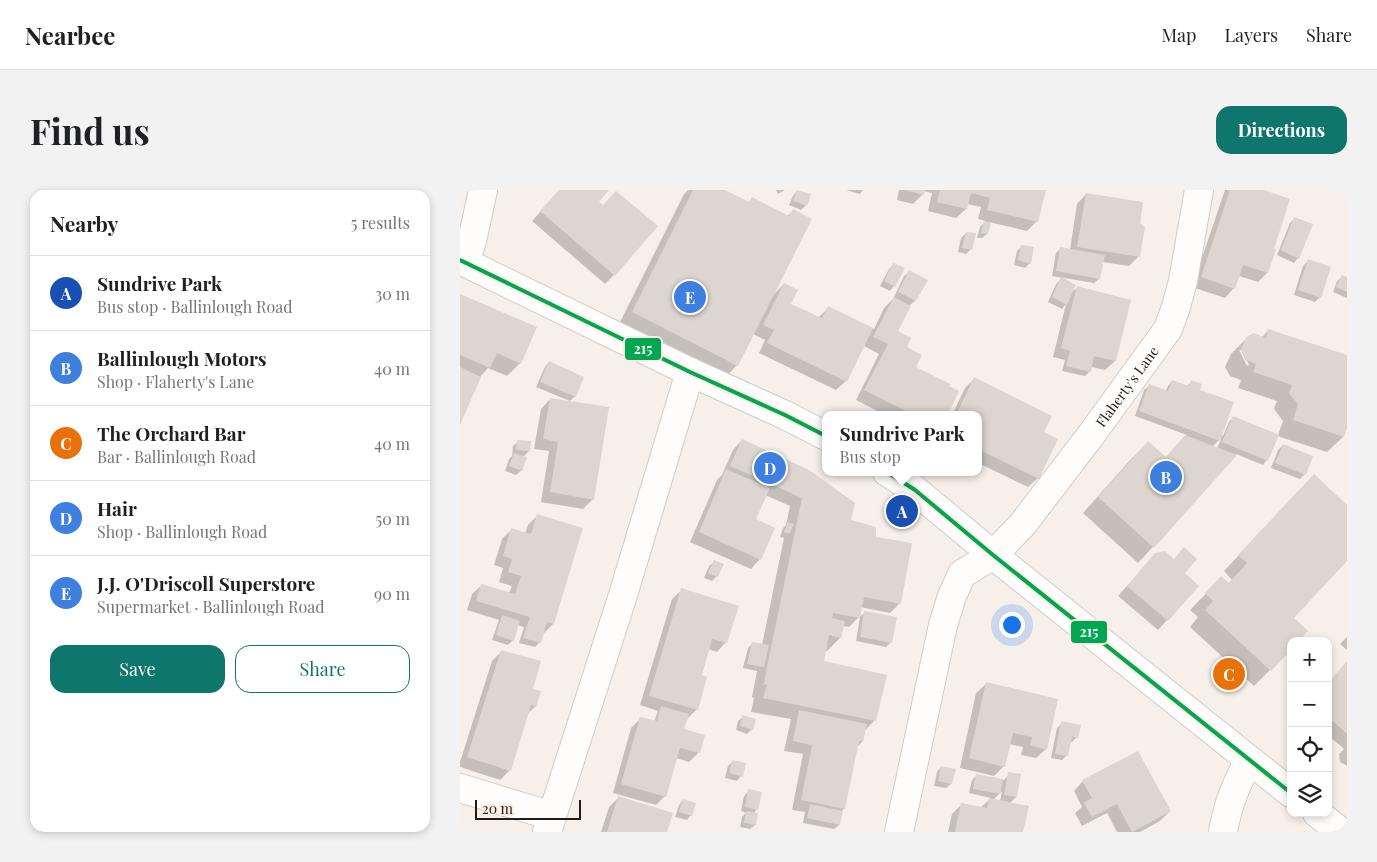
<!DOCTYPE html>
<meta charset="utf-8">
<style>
:root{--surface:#fff;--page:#f2f2f2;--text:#202124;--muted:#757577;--line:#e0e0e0;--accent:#0f766e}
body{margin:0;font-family:"Playfair Display",serif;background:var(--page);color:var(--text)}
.controls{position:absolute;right:15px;bottom:15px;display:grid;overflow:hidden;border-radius:10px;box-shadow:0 2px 8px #0003}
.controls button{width:45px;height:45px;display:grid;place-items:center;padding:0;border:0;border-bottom:1px solid var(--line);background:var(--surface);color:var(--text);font:25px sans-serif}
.scale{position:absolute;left:15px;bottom:12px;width:106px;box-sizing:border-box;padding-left:5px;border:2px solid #231b15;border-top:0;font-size:14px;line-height:18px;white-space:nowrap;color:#231b15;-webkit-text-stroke:4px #fceee5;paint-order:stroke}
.you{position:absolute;left:551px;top:434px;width:18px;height:18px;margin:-12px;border:4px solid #fff;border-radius:50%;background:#1a73e8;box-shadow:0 0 0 8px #1a73e833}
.badge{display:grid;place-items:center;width:32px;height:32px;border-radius:50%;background:var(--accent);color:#fff;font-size:16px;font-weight:700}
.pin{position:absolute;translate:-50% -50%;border:2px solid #fff;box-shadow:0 1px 5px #0006}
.popup{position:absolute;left:362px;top:221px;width:160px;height:65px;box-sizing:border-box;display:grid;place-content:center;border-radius:10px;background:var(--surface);filter:drop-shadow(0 1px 4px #0005);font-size:16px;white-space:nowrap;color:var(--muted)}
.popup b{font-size:19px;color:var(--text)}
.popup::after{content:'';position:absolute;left:50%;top:100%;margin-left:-10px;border:10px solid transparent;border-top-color:var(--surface)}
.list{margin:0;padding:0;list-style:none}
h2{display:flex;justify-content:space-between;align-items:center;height:65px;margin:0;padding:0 20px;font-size:21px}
h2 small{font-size:16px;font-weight:400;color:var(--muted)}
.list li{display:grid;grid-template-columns:32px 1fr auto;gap:15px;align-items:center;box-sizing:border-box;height:75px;padding:0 20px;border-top:1px solid var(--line)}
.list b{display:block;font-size:19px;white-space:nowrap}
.list p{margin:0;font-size:16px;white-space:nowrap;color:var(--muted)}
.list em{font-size:16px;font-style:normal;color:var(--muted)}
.actions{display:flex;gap:10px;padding:15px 20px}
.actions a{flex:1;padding:11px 0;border:1px solid var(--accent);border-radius:15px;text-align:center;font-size:18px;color:var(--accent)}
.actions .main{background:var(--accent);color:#fff}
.icon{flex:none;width:28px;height:28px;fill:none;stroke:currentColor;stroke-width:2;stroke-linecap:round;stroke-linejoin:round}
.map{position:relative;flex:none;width:887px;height:642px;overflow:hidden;border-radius:15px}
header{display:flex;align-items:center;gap:30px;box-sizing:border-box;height:70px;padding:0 25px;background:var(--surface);border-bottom:1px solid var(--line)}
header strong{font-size:24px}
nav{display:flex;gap:28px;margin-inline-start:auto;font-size:18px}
.intro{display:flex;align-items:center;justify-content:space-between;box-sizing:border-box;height:120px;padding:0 30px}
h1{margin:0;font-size:35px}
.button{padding:12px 22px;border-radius:15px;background:var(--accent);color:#fff;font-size:18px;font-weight:700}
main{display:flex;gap:30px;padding:0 30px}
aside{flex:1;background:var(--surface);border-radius:15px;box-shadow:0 2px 8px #0003}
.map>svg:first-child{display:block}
.shadow{fill:#0003;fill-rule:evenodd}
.building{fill:#ddd5d0}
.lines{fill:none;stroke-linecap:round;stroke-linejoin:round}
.minor-casing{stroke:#d3cbc6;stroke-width:30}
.tertiary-casing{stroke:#d3cbc6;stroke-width:30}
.minor{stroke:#fefdfc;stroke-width:28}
.tertiary{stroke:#fefdfc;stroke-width:28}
.bus-1-casing{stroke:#fceee5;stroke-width:8}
.bus-1{stroke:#00a651;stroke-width:4}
.labels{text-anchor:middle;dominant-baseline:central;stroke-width:4;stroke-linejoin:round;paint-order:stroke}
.street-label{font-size:14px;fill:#231b15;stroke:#fceee5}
.line-badge{stroke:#fceee5;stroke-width:2}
.badge-label{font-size:14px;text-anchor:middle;font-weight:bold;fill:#fff}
</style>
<header>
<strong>Nearbee</strong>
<nav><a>Map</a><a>Layers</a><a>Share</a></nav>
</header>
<div class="intro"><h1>Find us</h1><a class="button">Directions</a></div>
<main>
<aside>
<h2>Nearby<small>5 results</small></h2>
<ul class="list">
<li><span class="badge" style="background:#1a4fb4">A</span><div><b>Sundrive Park</b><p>Bus stop · Ballinlough Road</p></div><em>30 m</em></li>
<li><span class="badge" style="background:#3f7fe0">B</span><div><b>Ballinlough Motors</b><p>Shop · Flaherty's Lane</p></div><em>40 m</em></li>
<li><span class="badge" style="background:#e8710a">C</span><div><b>The Orchard Bar</b><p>Bar · Ballinlough Road</p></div><em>40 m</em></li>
<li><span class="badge" style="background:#3f7fe0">D</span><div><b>Hair</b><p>Shop · Ballinlough Road</p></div><em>50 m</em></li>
<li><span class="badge" style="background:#3f7fe0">E</span><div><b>J.J. O'Driscoll Superstore</b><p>Supermarket · Ballinlough Road</p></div><em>90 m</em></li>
</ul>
<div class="actions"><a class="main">Save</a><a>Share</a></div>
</aside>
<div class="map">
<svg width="887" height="642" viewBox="0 0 887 642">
<rect width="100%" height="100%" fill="#f7efea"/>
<!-- shadow -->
<path class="shadow" d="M100,0H147L137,12L143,17L154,85L145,94L72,31Z
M228,0H263L288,13L292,9L327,26L333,21L312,106L324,94L330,114L358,128L368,118L414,139L424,118L435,107H434L444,86L449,82L455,111L450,115L436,141L454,177L486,225H425L396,210L419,164L404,156L386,191L376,200L299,163L305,150L293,144L277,175L262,191L157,138L224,4Z
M316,0H325L318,4Z
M386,0H403L400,4Z
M439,0H584L577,31L567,41L529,32L527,44L522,48H517L520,37L526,31L518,29L521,17L507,14L506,19L496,28L468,21L472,3L463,1V4L453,14L437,10Z
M765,0H800L812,60L807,83L798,92L779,86L774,98L765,108L732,97Z
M337,1L346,15L341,20L329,15L333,6Z
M626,4L678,34L679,66L669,76L642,72L639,89L634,93L592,86L596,63L601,58L610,60L617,14Z
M835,28L838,68L834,73L817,65L830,33Z
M506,43L511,59L506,64L498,62L501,48Z
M562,56L570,73L565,78L554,75L557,61Z
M848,71L860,107L855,112L834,105L843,76Z
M433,75L434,96L430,101L420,96L429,79Z
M882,87L887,89V108L873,102L877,91Z
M601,89L611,103L617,98L670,111L655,171L645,180L631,177L629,182L625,186L602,181L605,170L593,167L606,114L602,119L588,112L596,94Z
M0,105L60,173L47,186L28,178L20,187L0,231Z
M809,140L883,247L867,262L817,246L807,270L803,275L776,264L693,357L678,373L623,323L672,268L688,253L705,268L727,245L675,226L684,200L689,196L705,202L708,196L712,191L726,197L731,192L738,201L761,245L763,246L769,232L773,227L818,245L823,231L814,219L817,211L778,198L781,190L770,186L765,177L771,164L787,148L802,147ZM779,160H782L789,175L787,176ZM762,247L757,258L752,257Z
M89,172L115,206L110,211L76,197L85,177Z
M514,189L582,243L578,288L568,297L518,273V225H492L505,198Z
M90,209L133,309L123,319L81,312L89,261L74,259L81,219Z
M282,250L390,331L415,348L439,414L430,423L400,417L399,427L389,437L383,436L380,448L367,461L364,460L362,472L415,530L404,541L402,552L396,558L384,618L382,621L379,635L374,639L343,633L345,622L332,620L343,564L324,561L331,529L291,522L294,508L292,507L297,481L283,478L288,458L293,453L302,455L324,348L320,347L323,338L326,335L330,316L305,305L294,330L300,369L291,379L230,352L257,290L262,285L273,260Z
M58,252L69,261L63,267L66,268L61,281L56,285L45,281L49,269L52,266L53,256Z
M823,255L852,267L844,285L840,289L811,278L818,260Z
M854,285L832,428L831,451L810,480L794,496L730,437L738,427L730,420L761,388L768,394L772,390L764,381Z
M77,326L93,434L83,444L80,452L75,457L59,453L64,437L57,435L53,450L48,455L32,450L39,430L7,420L12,404L22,395L49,403L52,396L39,392L43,378L34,375L42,349L52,339L65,344L68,335Z
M254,372L257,386L252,391L244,388L249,376Z
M686,375L723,383L738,396L698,440L658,406Z
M222,400L266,452L257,462L248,459L241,486L246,487L236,520L227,529L223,540L239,562L229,572L216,568L205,606L196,615L153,603L171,538L181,528L194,532L198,521L180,515L212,409Z
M405,422L431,452L426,457L396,451L400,427Z
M887,447V460L880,454Z
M42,461L71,499L79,502L75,517L67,524L50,580L40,590L0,577V572L32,471Z
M887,472V576L880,572L879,564L884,559L868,545V493Z
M526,494L586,559L576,568L561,565L563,557L549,554L544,576L534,586L500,578L516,503Z
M283,527L292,539L287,544L276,540L278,531Z
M602,533L617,547L612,552L609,551L607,565L602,570L591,568L597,538Z
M273,571L281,586L277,591L265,588L268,576Z
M481,577L491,594L486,598L474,596L477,582Z
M549,584L556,607L550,613L562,642H488L492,624L502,614L520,618L531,608L509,603L512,590L517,585L544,590ZM542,601L540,611L533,610Z
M623,591L710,621L700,631L680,642H657L647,623L622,636L615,623L622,617L614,601Z
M289,601L297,619L293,624L295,635L290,639L280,637L282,627L286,623L281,621L284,606Z
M158,608L206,642H141L149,617Z
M223,610L231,625L227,630L215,627L219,615Z"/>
<!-- building -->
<path class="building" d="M99,0H149L139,12L143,15L156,1L198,36L155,86L80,21Z
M233,0H265L289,12L292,7L329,26L333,19L352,29L278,176L172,122Z
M337,0L351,4L347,16L333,11Z
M445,0H465L464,5Z
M480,0H586L578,32L527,20L530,8L511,3L507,19L477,12Z
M770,0H804L830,9L814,59L816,60L808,83L783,75L775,99L741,87Z
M626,3L683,12L680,33L685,37L680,67L617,57Z
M834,27L853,34L839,69L821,60Z
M524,31L531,33L528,44L521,43Z
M506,42L516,43L512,60L502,58Z
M561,55L574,57L571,74L558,70Z
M600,57L645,65L640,89L596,81Z
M848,69L871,77L861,108L838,100Z
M433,73L445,78L435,97L424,91Z
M449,80L468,90L456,111L438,102Z
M882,85L887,87V102L876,97Z
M601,87L616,95L607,115L592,107Z
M324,93L338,100L331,114L362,128L368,116L413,138L387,192L307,153L314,140L303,135Z
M617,96L671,110L656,171L634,166L631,182L606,176L610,161L601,158Z
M0,104L77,137L61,174L37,163L30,178L0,165Z
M434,107L451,116L438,141L451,148L447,157L462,165L456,177L490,194L489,196L499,201L488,225H454L404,200L428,154L413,147Z
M808,139L887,165V239L884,247L833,230L838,214L829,203L832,195L793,182L796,174L785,170L781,160L786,147L794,143L806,148Z
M89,171L124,187L116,207L80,192Z
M0,177L21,187L0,235Z
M514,187L592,226L584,242L598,249L579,289L518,259V225H496Z
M712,190L729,196L731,190L742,194L740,200L774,212L760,251L679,221L689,194L708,201Z
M90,208L149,217L134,310L90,302L98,252L83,249Z
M773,226L819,245L808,271L762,252Z
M725,245L777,265L694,358L638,307L688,251L706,267Z
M282,249L349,280L395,313L391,330L416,337V347L452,353L441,414L404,407L400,428L373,423L372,428L385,431L381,448L369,445L364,471L427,485L416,531L303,508L307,495L304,494L306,482L342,308L270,276Z
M57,250L71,251L70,261L56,260Z
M823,254L853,266L846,285L815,273Z
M54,263L67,267L62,281L49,276Z
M266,279L310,298L296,329L315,338L301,370L239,342Z
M854,284L887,315V371L834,428L848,441L839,451H831V460L811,481L745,420L753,411L745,403L761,386L769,393L787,373L778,365Z
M77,324L123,338L94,434L87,432L81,453L63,448L70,427L16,411L21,394L55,404L61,386L48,382L52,369L43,366L51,338L71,344Z
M328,332L334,334L329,344L324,342Z
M724,357L737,369L725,383L739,396L708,431L667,396L695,363L705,361L714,369Z
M254,370L264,374L258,387L248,383Z
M221,398L279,416L267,453L252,449L242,485L247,487L238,520L189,506Z
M404,421L437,427L432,453L400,447Z
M42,425L60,431L54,451L36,445Z
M292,452L309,455L304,477L287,474Z
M41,460L81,471L73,499L81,501L76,517L71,515L51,581L7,567Z
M887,471V544L868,527V493Z
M526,492L598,509L587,560L570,555L572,547L553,543L545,577L509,568Z
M201,516L229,524L224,539L245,545L240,563L220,558L206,607L161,594L180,527L197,531Z
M339,520L407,534L403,552L399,551L385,619L341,610L352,555L333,551Z
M282,525L296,529L293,540L280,536Z
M601,531L621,535L618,548L612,546L608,566L595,564Z
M678,561L711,621L672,642L657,614L632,627L624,613L632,608L622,590Z
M272,570L286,573L283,587L269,583Z
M481,576L496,579L492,594L478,591Z
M548,582L561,584L557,607L544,605Z
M516,584L543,589L540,604L513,599Z
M288,599L302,602L298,620L285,617Z
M158,606L213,623L207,642H147Z
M529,608L569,616L563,642H495L501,613L527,618Z
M223,609L236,613L232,626L219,622Z
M350,614L383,621L380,635L347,628Z
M286,621L298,623L296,635L284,633Z"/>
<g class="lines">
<defs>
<g id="minor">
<path d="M5,72L12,51L23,0"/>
<path d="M0,598L92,626"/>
<path d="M87,642L163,405L230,182"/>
<path id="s1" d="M439,642L483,435L492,406L502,384L533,365L562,335L631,245L708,139L716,117L723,91L739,0"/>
<path d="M763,642C768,613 776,595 789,570"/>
</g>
<path id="tertiary" d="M0,70L230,182L325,225L366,246
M427,282L455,300L533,365L831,603
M857,623L881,642"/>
</defs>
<!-- minor casing -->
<use href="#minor" class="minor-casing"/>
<!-- tertiary casing -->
<use href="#tertiary" class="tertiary-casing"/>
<!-- minor -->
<use href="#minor" class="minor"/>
<!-- tertiary -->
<use href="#tertiary" class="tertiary"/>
<defs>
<path id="bus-1" d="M0,70L230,182L325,225L366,246
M427,282L455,300L533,365L831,603"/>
</defs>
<!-- bus-1 casing -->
<use href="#bus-1" class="bus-1-casing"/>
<!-- bus-1 -->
<use href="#bus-1" class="bus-1"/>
</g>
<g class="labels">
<!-- street labels -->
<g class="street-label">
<text stroke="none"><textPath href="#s1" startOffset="518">Flaherty's Lane</textPath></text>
</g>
</g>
<g class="line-badge">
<rect x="164" y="147" width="38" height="24" rx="5" fill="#00a651"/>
<rect x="610" y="430" width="38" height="24" rx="5" fill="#00a651"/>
</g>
<g class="badge-label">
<text x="183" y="164">215</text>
<text x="629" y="447">215</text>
</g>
</svg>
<div class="controls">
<button>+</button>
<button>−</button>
<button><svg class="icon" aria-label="locate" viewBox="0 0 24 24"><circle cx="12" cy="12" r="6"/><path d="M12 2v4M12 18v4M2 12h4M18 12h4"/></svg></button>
<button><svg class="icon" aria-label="layers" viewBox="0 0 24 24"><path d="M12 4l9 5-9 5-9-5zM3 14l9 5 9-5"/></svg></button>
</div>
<div class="scale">20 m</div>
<div class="you"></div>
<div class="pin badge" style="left:442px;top:321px;background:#1a4fb4">A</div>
<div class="popup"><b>Sundrive Park</b>Bus stop</div>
<div class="pin badge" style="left:706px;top:287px;background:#3f7fe0">B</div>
<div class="pin badge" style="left:769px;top:484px;background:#e8710a">C</div>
<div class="pin badge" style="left:310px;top:278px;background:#3f7fe0">D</div>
<div class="pin badge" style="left:230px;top:107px;background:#3f7fe0">E</div>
</div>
</main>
